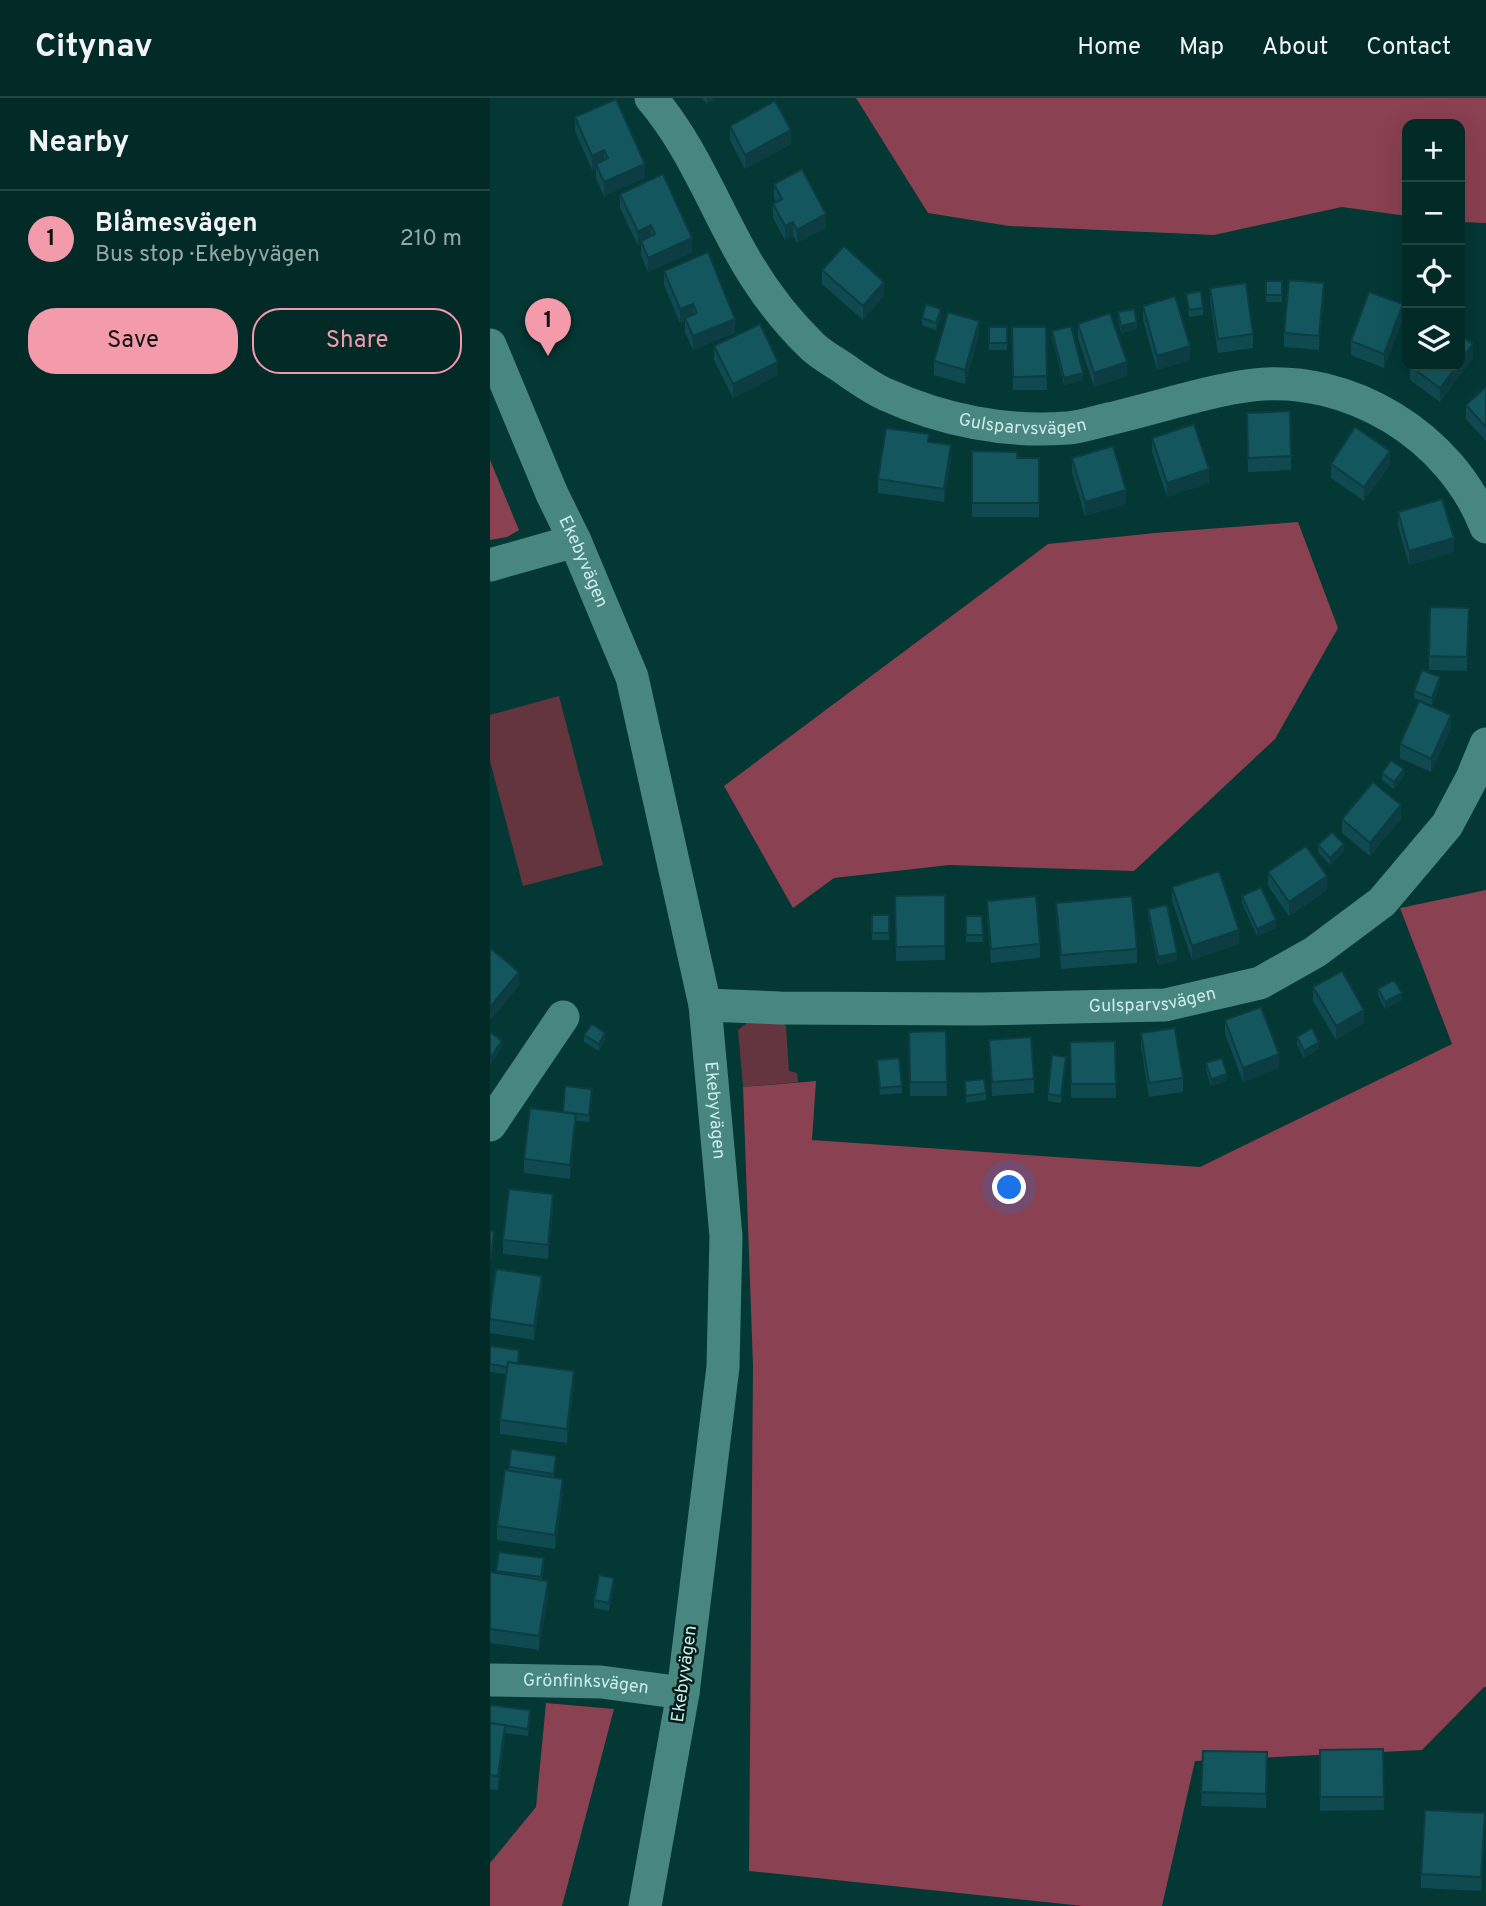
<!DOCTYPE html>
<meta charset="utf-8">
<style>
:root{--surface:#022a27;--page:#0c322f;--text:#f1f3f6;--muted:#96a7a7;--line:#234644;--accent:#f39aab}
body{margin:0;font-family:Overpass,sans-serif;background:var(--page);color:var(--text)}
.controls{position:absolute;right:21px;top:21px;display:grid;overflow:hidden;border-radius:14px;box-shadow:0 7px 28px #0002}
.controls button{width:63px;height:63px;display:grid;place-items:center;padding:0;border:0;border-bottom:2px solid var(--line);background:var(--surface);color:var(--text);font:35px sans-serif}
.you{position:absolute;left:520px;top:1090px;width:24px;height:24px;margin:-18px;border:5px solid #fff;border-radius:50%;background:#1a73e8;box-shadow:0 0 0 10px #1a73e833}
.badge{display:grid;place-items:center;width:46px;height:46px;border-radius:50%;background:var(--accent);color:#111;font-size:23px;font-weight:700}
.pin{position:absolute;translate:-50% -58px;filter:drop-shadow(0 2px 4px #0008)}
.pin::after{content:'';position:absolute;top:37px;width:24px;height:21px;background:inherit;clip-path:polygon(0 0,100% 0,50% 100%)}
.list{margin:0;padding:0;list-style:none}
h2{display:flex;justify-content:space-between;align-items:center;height:91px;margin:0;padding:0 28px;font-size:30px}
h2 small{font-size:23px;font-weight:400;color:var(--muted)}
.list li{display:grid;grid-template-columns:46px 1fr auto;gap:21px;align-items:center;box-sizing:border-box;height:98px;padding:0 28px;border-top:2px solid var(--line)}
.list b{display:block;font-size:26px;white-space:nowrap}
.list p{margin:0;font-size:23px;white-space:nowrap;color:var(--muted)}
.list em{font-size:23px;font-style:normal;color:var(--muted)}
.actions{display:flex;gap:14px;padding:21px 28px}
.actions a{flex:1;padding:16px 0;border:2px solid var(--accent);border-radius:28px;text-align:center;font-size:24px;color:var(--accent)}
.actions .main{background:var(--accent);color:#111}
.icon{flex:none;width:38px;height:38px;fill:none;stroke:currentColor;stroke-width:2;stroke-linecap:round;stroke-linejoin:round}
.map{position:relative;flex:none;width:996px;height:1808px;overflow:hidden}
header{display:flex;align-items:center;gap:42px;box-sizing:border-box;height:98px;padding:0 35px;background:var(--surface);border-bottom:2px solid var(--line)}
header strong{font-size:33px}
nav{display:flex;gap:38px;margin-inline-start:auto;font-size:24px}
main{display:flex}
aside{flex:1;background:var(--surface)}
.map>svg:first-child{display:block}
.green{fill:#64353e}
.forest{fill:#8a4151}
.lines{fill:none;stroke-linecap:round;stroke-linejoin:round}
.minor{stroke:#488680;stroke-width:33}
.wall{fill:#104a51}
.shaded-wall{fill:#0d3c42}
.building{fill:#13565e;stroke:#0d3c42;stroke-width:2}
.labels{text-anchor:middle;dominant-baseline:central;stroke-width:5;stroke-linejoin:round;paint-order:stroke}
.street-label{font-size:18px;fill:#cdebe8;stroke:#031c1a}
</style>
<header>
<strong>Citynav</strong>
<nav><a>Home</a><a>Map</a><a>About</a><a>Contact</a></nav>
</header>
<main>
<aside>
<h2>Nearby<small></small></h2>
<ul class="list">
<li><span class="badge">1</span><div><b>Blåmesvägen</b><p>Bus stop · Ekebyvägen</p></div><em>210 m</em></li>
</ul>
<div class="actions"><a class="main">Save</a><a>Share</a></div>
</aside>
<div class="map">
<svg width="996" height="1808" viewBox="0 0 996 1808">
<rect width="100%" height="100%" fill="#033834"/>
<!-- green -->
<path class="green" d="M69,598L113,767L33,788L0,663V617Z
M264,919H288L296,928L299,973L307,975L308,984L253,989L248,932Z"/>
<!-- forest -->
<path class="forest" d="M366,0H996V125L970,124V26H917V118L852,109L724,137L519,128L438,115Z
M0,362L29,432L17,439L0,442Z
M808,424L848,530L785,641L644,773L459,767L344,780L303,810L234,688L558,446L665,435Z
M996,792V1589H994L932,1652L705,1663L672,1808H593L259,1773L263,1268L253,989L326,983L322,1042L710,1069L962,946L910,810Z
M56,1605L124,1611L72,1808H0V1765L46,1709Z"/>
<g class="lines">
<!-- minor -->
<g class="minor">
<path id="s1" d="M161,0C199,44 221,100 249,151C268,186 293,220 322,248C331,257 345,264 356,272C369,281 383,291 397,297C452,322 517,335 577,330C591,329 605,324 619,321C667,310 715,293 763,287C859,276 961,338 996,429"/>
<path id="s2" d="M0,247L62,396L85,443L142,579L215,907L236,1138L233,1269L193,1595L155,1808"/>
<path d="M0,467L85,443"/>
<path id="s3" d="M215,907L290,910L490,911L675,907L770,885L825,854L892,804L957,727L982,680L996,646"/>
<path d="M0,1027L73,919"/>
<path id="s4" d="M0,1582L111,1584L193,1595"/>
</g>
</g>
<!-- wall -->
<path class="wall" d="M212,0H225L217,6Z
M85,19L155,80L114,98L106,80V70L102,72L85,33Z
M240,28L301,46L255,71L240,42Z
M284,86L336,130L307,145L303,138L295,142L283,120V106L286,104L284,100Z
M130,96L202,154L158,174L151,157V146L148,148L130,110Z
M332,172L394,198L373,222L332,186Z
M174,173L245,235L203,252L195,234V223L190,225L174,187Z
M776,183H792V204H776Z
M720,190L763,236V250L728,255L720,204Z
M696,196L713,210V217L699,219Z
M834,199L829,252L794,249V235Z
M653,208L700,262L667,272L653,222Z
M628,214L647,231L631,235L628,221Z
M451,218L446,232L432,227V220Z
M913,220L894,270L861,257V243Z
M588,226L637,278L604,289L588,240Z
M499,229H517V252H499Z
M522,229H556L557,292H523Z
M562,233L593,282L574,287L562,240Z
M489,237L475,286L444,277V263Z
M224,248L288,277L243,300L224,262Z
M983,260L950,304L920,282V268Z
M996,289V343L976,321V307Z
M800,313L801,372L758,374L757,315Z
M662,340L719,385L677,399L662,354Z
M439,344L461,361L454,404L388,395V381Z
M482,353L527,360H549V419H482Z
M582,360L636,406L595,418L582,374Z
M841,366L900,367L874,403L841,380Z
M908,414L964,454L919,467L908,428Z
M979,510L977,573L939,572V558Z
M950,586L942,607L924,600V593Z
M961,631L941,674L910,660V646Z
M892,675L914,678L904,691L892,682Z
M852,721H911L880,758L852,735Z
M828,747L854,753L840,767L828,754Z
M778,774L837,792L799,818L778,788Z
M682,789L749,846L702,862L682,803Z
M455,797V862L406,863L405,798Z
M752,798L786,830L767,838L752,805Z
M497,803L550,846V860L501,865L497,817Z
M566,805L647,851V865L571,871L566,819Z
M658,811L687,863L668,867L658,818Z
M382,817H399V842H382Z
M476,818H492L493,844H476Z
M823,889L874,925L846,942L823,903Z
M888,891L912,902L895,911L888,898Z
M735,922L789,970L753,984L735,936Z
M456,933L457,998H420L419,934Z
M651,935L693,980V994L659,999L651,949Z
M94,937L115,942L109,953L94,944Z
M807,939L829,951L814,960L807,946Z
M499,942L544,981V995L502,998Z
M625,943L626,1000H581L580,944Z
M387,962L412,988V995L390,997Z
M716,965L737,983L721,988L716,972Z
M576,966L571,1005L558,1003V996Z
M475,983L496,995V1002L476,1005Z
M102,998L99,1024L86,1023L80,1081L34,1075V1061L73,1014Z
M63,1110L58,1161L13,1156V1142Z
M52,1192L44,1242L0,1235V1214Z
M0,1248L29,1259V1266L84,1287L77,1345L10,1336V1322L16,1276L0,1274Z
M66,1365L64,1380L73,1395L65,1451L7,1442V1428L19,1369Z
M9,1454L54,1468L52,1482L58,1497L49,1552L0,1545V1474L6,1475Z
M124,1487L119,1513L104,1510V1502Z
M0,1607L40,1619L38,1638L15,1635L8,1692L0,1691Z
M893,1651L894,1712L830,1713V1652Z
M713,1653L777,1654L776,1710L711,1708Z
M995,1729L991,1793L931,1790V1776Z"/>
<!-- shaded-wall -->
<path class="shaded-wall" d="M217,0H225L217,6Z
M301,32V46L255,71V57Z
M114,52V66H106V70L102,72V58Z
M155,66V80L114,98V84Z
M336,116V130L307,145V132Z
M303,124V138L295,142V128Z
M161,127V141L151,143V146L148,148V134Z
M202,140V154L158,174V160Z
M394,184V198L373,222V208Z
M834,185V199L829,252V238Z
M203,206V220H195V223L190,225V211Z
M913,206V220L894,270V256Z
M451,211V218L446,232V225Z
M245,221V235L203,252V238Z
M489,223V237L475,286V272Z
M647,224V231L631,235V228Z
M983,246V260L950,304V290L967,268H970V263Z
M700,248V262L667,272V258Z
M288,264V277L243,300V286Z
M637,264V278L604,289V275Z
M593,275V282L574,287V280Z
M461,347V361L454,404V391Z
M900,353V367L874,403V389Z
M719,371V385L677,399V385Z
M636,392V406L595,418V404Z
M964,440V454L919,467V453Z
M950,579V586L942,607V600Z
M961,617V631L941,674V661Z
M914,671V678L904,691V684Z
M911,707V721L880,758V745Z
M854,746V753L840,767V760Z
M837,778V792L799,818V804Z
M786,822V830L767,838V831Z
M749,832V846L702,862V848Z
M687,855V863L668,867V859Z
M29,874V888L0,923V909Z
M912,895V902L895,911V904Z
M874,912V925L846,942V928Z
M115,935V942L109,953V946Z
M12,943V950L0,967V960Z
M829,944V951L814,960V953Z
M789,956V970L753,984V970Z
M737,976V983L721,988V981Z
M86,1016V1030L80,1081V1067Z
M63,1096V1110L58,1161V1147Z
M52,1178V1192L44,1242V1228Z
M84,1273V1287L77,1345V1331Z
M73,1381V1395L65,1451V1437Z
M124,1480V1487L119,1513V1505Z
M58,1483V1497L49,1552V1538Z
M15,1627V1641L8,1692V1678Z
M995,1715V1729L991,1793V1779Z"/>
<!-- building -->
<path class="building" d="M126,1L155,66L114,84L106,66L118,60L114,52L102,58L85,19Z
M285,3L301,32L255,57L240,28Z
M312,71L336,116L307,132L303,124L295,128L283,106L292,101L284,86Z
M173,76L202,140L158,160L151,143L165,136L161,127L148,134L130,96Z
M354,148L394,184L373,208L332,172Z
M218,154L245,221L203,238L195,220L207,215L203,206L190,211L174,173Z
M799,182L834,185L829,238L794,235Z
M776,183H792V197H776Z
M756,185L763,236L728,241L720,190Z
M711,193L713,210L699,212L696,196Z
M879,194L913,206L894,256L861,243Z
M685,198L700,248L667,258L653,208Z
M436,206L451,211L446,225L432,220Z
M644,211L647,224L631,228L628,214Z
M458,214L489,223L475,272L444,263Z
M620,215L637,264L604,275L588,226Z
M270,226L288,264L243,286L224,248Z
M581,228L593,275L574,280L562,233Z
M499,229H517V245H499Z
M522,229H556L557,278L523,279Z
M970,237L983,246L970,263Z
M920,268H967L950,290Z
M996,289V329L976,307Z
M800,313L801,358L758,360L757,315Z
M704,326L719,371L677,385L662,340Z
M865,329L900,353L874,389L841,366Z
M396,330L439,336L438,344L461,347L454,391L388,381Z
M623,348L636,392L595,404L582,360Z
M482,353L527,354V360H549V405H482Z
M952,401L964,440L919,453L908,414Z
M940,509L979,510L977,559L939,558Z
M932,572L950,579L942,600L924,593Z
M929,603L961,617L941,661L910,646Z
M901,662L914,671L904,684L892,675Z
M883,684L911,707L880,745L852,721Z
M842,734L854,746L840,760L828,747Z
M816,748L837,778L799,804L778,774Z
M729,773L749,832L702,848L682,789Z
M771,789L786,822L767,831L752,798Z
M455,797V848L406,849L405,798Z
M546,798L550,846L501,851L497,803Z
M642,798L647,851L571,857L566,805Z
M677,807L687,855L668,859L658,811Z
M382,817H399V835H382Z
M476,818H492L493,837H476Z
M0,850L29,874L0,909Z
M852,873L874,912L846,928L823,889Z
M904,882L912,895L895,904L888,891Z
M771,909L789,956L753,970L735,922Z
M102,926L115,935L109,946L94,937Z
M685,930L693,980L659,985L651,935Z
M822,930L829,944L814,953L807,939Z
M456,933L457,984H420L419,934Z
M0,934L12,943L0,960Z
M541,939L544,981L502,984L499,942Z
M625,943L626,986H581L580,944Z
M562,957L576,959L571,998L558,996Z
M409,960L412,988L390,990L387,962Z
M732,960L737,976L721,981L716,965Z
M494,981L496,995L476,998L475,983Z
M75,988L102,991L99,1017L73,1014Z
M40,1010L86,1016L80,1067L34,1061Z
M19,1091L63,1096L58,1147L13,1142Z
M0,1133L4,1134L1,1159H0Z
M6,1171L52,1178L44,1228L0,1221V1214Z
M0,1248L29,1252L28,1266L18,1264L17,1269L0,1266Z
M18,1264L84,1273L77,1331L10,1322Z
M21,1351L66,1358L64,1376L19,1369Z
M15,1372L73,1381L65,1437L7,1428Z
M9,1454L54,1460L51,1479L6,1473Z
M0,1474L58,1483L49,1538L0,1531Z
M109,1477L124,1480L119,1505L104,1502Z
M0,1607L40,1612L38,1631L0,1625Z
M0,1625L15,1627L8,1678L0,1677Z
M893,1651L894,1699H830V1652Z
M713,1653L777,1654L776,1696L711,1694Z
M935,1712L995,1715L991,1779L931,1776Z"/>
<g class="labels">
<!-- street labels -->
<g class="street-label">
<text stroke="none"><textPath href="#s1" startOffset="527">Gulsparvsvägen</textPath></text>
<text stroke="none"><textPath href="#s2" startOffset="236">Ekebyvägen</textPath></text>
<text stroke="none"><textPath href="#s3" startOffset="448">Gulsparvsvägen</textPath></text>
<text stroke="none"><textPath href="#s2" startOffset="803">Ekebyvägen</textPath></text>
<text transform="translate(195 1576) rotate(-82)">Ekebyvägen</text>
<text stroke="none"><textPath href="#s4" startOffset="96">Grönfinksvägen</textPath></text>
</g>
</g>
</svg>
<div class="controls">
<button>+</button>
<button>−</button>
<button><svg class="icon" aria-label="locate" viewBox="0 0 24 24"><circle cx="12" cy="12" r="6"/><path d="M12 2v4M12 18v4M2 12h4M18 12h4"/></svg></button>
<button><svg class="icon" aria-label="layers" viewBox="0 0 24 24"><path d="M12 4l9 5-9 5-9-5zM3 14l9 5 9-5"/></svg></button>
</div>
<div class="you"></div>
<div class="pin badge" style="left:58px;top:258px">1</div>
</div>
</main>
